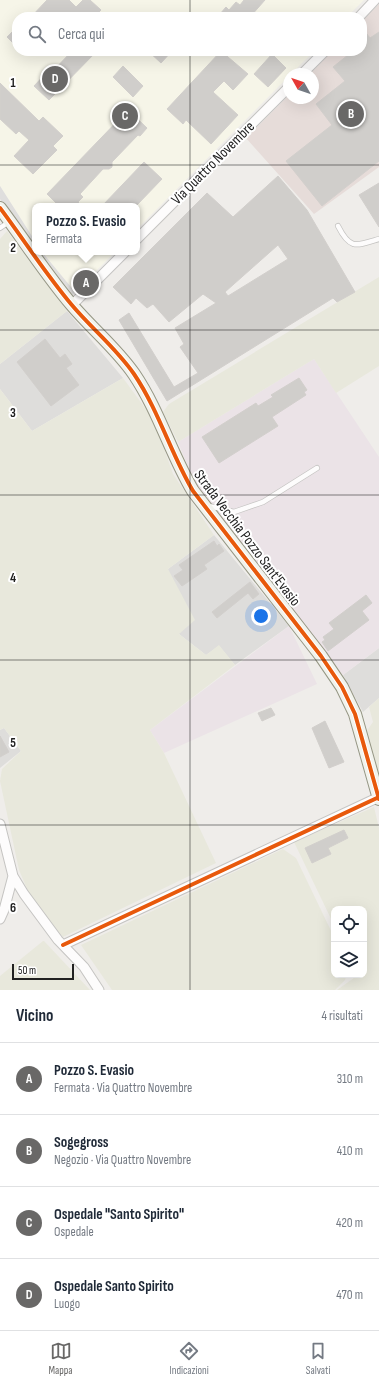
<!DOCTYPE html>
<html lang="it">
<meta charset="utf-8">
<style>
:root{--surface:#fff;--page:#f2f2f3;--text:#1f2937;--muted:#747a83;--line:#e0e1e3;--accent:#696867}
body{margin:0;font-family:"Sofia Sans Condensed",sans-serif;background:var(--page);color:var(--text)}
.controls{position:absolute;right:12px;bottom:12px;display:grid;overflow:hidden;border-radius:8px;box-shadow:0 4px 16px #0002}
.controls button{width:36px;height:36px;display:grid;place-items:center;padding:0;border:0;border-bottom:1px solid var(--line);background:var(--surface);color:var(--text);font:20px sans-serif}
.compass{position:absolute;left:283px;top:68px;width:36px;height:36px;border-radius:50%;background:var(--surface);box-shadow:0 4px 16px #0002;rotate:310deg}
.scale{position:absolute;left:12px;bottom:10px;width:62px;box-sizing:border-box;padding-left:4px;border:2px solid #212121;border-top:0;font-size:11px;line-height:14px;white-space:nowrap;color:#212121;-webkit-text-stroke:3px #fff;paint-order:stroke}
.you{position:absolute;left:261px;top:616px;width:14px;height:14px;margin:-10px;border:3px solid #fff;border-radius:50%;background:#1a73e8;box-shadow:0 0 0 6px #1a73e833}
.badge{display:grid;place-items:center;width:26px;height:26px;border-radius:50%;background:var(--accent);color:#fff;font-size:13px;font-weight:700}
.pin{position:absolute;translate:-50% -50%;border:2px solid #fff;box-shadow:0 1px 4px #0006}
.popup{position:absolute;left:32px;top:203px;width:108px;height:52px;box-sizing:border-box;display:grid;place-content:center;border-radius:8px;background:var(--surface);filter:drop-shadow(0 1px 3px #0005);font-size:13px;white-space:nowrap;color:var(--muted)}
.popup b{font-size:15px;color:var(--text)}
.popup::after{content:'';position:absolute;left:50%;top:100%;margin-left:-8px;border:8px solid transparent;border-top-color:var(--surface)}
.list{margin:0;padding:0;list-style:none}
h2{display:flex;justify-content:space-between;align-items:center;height:52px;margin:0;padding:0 16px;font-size:17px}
h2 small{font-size:13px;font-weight:400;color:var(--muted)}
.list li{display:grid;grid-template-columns:26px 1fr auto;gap:12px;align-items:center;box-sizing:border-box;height:72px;padding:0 16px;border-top:1px solid var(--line)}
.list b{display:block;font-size:15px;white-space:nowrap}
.list p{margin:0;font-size:13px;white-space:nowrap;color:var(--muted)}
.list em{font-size:13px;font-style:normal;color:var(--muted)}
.icon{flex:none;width:22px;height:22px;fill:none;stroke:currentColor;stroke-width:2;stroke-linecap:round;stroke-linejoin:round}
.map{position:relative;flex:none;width:379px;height:990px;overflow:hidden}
.search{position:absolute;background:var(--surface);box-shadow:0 4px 16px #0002;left:12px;right:12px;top:12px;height:44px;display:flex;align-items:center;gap:10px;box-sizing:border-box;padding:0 14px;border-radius:16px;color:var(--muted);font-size:15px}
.sheet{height:340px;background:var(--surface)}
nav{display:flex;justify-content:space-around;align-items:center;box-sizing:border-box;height:56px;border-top:1px solid var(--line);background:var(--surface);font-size:11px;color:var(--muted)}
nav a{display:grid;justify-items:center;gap:2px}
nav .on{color:var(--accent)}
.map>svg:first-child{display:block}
.residential{fill:#dedddb}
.commercial{fill:#e6dcd9}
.industrial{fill:#ebe3e7}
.education{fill:#f6f5e8}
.farmland{fill:#e8e8dc}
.parking{fill:#dfdedd}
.building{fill:#d0cecb;stroke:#d2cfcc;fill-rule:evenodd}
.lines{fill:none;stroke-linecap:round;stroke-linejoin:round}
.lane-casing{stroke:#c5c4c2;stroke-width:6}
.street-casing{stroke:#c5c4c2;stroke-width:11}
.secondary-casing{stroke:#959684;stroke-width:14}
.lane{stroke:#fdfcfc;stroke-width:4.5}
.street{stroke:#fdfcfc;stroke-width:9}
.secondary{stroke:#f2f3ed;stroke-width:12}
.cycleway-casing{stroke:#fff;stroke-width:6}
.cycleway{stroke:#e8590c;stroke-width:4}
.grid{fill:none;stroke:#212121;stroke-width:1;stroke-opacity:0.55}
.labels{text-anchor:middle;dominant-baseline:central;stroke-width:4;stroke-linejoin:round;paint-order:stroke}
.street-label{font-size:15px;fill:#212121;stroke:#fff}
.grid-label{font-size:13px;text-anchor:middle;font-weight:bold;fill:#212121;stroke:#fff;stroke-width:4;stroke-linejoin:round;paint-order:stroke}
</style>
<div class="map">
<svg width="379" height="990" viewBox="0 0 379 990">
<rect width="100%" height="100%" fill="#efedea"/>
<!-- residential -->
<path class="residential" d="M67,311L123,378L32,431L0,389V364Z
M214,535L289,626L235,665L219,646L206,655L179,634L168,569Z
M379,648V698L363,712L343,675Z
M4,728L21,751L0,768V730Z"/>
<!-- commercial -->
<path class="commercial" d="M379,4V167L314,214L246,138L289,95V98H313V74H310L332,51H362V21Z"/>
<!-- industrial -->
<path class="industrial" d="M314,359L379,457V648L343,675L195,484L178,442Z
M289,626L317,684L164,753L150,730Z"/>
<!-- education -->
<path class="education" d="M0,0H364L347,17H17V51H314L137,229V206H35V241L0,186Z
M42,252H115L75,292Z"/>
<!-- farmland -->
<path class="farmland" d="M7,231L67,311L0,364V239Z
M379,277V366L336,393L314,359L178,442L163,412L169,404Z
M123,378L148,412L161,440L173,474L214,535L168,569L195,620L179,634L206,655L219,645L235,665L150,730L164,753L216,863L63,937L41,913L28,891L19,870L0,781L2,769L21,751L4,728L0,730V389L32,431Z
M379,698V779L366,732L373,722L369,707Z
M374,807L379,828V990H337L358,975H364V909H334V925L294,842Z
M283,849L296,858L334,937V975H347L345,980L335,990H112L81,945Z
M43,941H44L90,990H0V976Z"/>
<!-- parking -->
<path class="parking" d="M0,186L35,241V250L0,199Z
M36,252H42L75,292L71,297Z"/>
<!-- building -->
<path class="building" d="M47,0H69L76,7L83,0H90L101,10L94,17H66L60,12L55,17H31Z
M244,0H265L250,17H223L220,14L226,7L229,10L236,2L240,5Z
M17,27V47L7,37Z
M379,32V161L322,206L286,161L332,125L316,104L345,81L333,67L353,51H362V36L366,33L370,38Z
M72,51H97L49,100L34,86L49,70L51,73Z
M148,51H172L161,63Z
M221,51L248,74L233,90L224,81L213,92L238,115L211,144L186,120L183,124L167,109Z
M272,54L286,68L268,87L254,74Z
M123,66L143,86L133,97L113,77Z
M0,83L39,121L43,117L63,136L53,146L57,150L33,174L14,156L29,140L19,131L16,134L0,119Z
M128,110L147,128L140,136L138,135L112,162V167L109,169H103L80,194L83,197L78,202L81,206H59L47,194Z
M144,162L162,179L136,206H102Z
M278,176L307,210L355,292L337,302L333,298L167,401L119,320L129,313L174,387L198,373L180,347L184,344L175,328L216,303L203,294L169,322L153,304L147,308L136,298L131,304L113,287L207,193L233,217ZM278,245L288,259L228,296L225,292Z
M379,183V227L359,195Z
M45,339L60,358L65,354L72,364L66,368L79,385L51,406L17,362Z
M299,378L307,390L304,392L306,395L272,417L278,426L219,463L202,437L256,403L258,406L273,397L271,395Z
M214,541L217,546L219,544L224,551L204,565L207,569L182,586L174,576L183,570L179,565Z
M250,582L259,594L253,599L248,593L217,618L212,612Z
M366,595L372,603L362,611L369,620L328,651L322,642L325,640L323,637L334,629L329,623Z
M271,708L275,715L262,721L258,713Z
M325,721L344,762L329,768L312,728Z
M0,736L9,752L0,757Z
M344,830L348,838L328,848L331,854L312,863L305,848Z"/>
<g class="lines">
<defs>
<path id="lane" d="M338,226C350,250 356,246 379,239
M0,228L9,222
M209,506L234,512L263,502L317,468"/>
<path id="street" d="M359,17L375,0
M302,74L325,51
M137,239L289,87
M72,305L125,252
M0,824L13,876L24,894L58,940L84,967L99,990
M0,919L4,910L13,876
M63,945L379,797"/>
<path id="secondary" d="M0,208C24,240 45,273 71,304C91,328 116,348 134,374C159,411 171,454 193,491L321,656L342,687L355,714L379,799"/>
</defs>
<!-- lane casing -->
<use href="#lane" class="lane-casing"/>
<!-- street casing -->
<use href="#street" class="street-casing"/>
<!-- secondary casing -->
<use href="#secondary" class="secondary-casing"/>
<!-- lane -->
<use href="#lane" class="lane"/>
<!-- street -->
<use href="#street" class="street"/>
<!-- secondary -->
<use href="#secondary" class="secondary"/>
<defs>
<path id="cycleway" d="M0,208C24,240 45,273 71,304C91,328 116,348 134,374C159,411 171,454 193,491L321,656L342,687L355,714L379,799
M63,945L379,797"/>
</defs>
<!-- cycleway casing -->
<use href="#cycleway" class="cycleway-casing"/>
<!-- cycleway -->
<use href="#cycleway" class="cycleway"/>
</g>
<!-- grid -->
<path class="grid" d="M190,0V17M190,51V990M0,165H379M0,330H379M0,495H379M0,660H379M0,825H379"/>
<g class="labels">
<!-- street labels -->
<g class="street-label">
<text transform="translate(213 163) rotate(-45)">Via Quattro Novembre</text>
<text transform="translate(247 538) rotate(53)">Strada Vecchia Pozzo Sant'Evasio</text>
</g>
</g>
<g class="grid-label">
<text x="13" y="87">1</text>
<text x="13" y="252">2</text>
<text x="13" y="417">3</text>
<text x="13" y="582">4</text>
<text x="13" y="747">5</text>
<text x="13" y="912">6</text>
</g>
</svg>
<div class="controls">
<button><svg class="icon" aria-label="locate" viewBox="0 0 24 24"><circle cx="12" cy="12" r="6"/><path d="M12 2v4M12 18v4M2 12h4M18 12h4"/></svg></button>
<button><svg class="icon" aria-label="layers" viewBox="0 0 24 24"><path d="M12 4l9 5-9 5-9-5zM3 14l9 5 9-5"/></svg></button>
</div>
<svg class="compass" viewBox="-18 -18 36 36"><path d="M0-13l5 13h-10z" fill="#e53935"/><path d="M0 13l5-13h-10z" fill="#747a83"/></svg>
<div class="scale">50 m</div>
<div class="you"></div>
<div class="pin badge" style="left:86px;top:283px">A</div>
<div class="popup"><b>Pozzo S. Evasio</b>Fermata</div>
<div class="pin badge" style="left:351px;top:114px">B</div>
<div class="pin badge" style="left:125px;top:116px">C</div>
<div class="pin badge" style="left:55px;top:79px">D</div>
<div class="search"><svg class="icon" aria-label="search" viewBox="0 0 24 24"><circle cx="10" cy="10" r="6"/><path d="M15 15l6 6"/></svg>Cerca qui</div>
</div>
<section class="sheet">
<h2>Vicino<small>4 risultati</small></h2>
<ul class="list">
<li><span class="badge">A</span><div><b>Pozzo S. Evasio</b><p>Fermata · Via Quattro Novembre</p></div><em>310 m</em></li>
<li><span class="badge">B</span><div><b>Sogegross</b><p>Negozio · Via Quattro Novembre</p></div><em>410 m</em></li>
<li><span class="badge">C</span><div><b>Ospedale &quot;Santo Spirito&quot;</b><p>Ospedale</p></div><em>420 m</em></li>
<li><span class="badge">D</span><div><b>Ospedale Santo Spirito</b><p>Luogo</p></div><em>470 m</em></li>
</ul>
</section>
<nav>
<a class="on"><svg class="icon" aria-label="map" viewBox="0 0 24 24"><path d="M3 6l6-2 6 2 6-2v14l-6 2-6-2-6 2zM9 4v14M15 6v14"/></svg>Mappa</a>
<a><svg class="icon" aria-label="directions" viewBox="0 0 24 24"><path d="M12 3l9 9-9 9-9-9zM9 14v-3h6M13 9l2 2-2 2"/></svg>Indicazioni</a>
<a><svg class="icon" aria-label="saved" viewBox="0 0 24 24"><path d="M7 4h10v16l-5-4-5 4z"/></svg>Salvati</a>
</nav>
